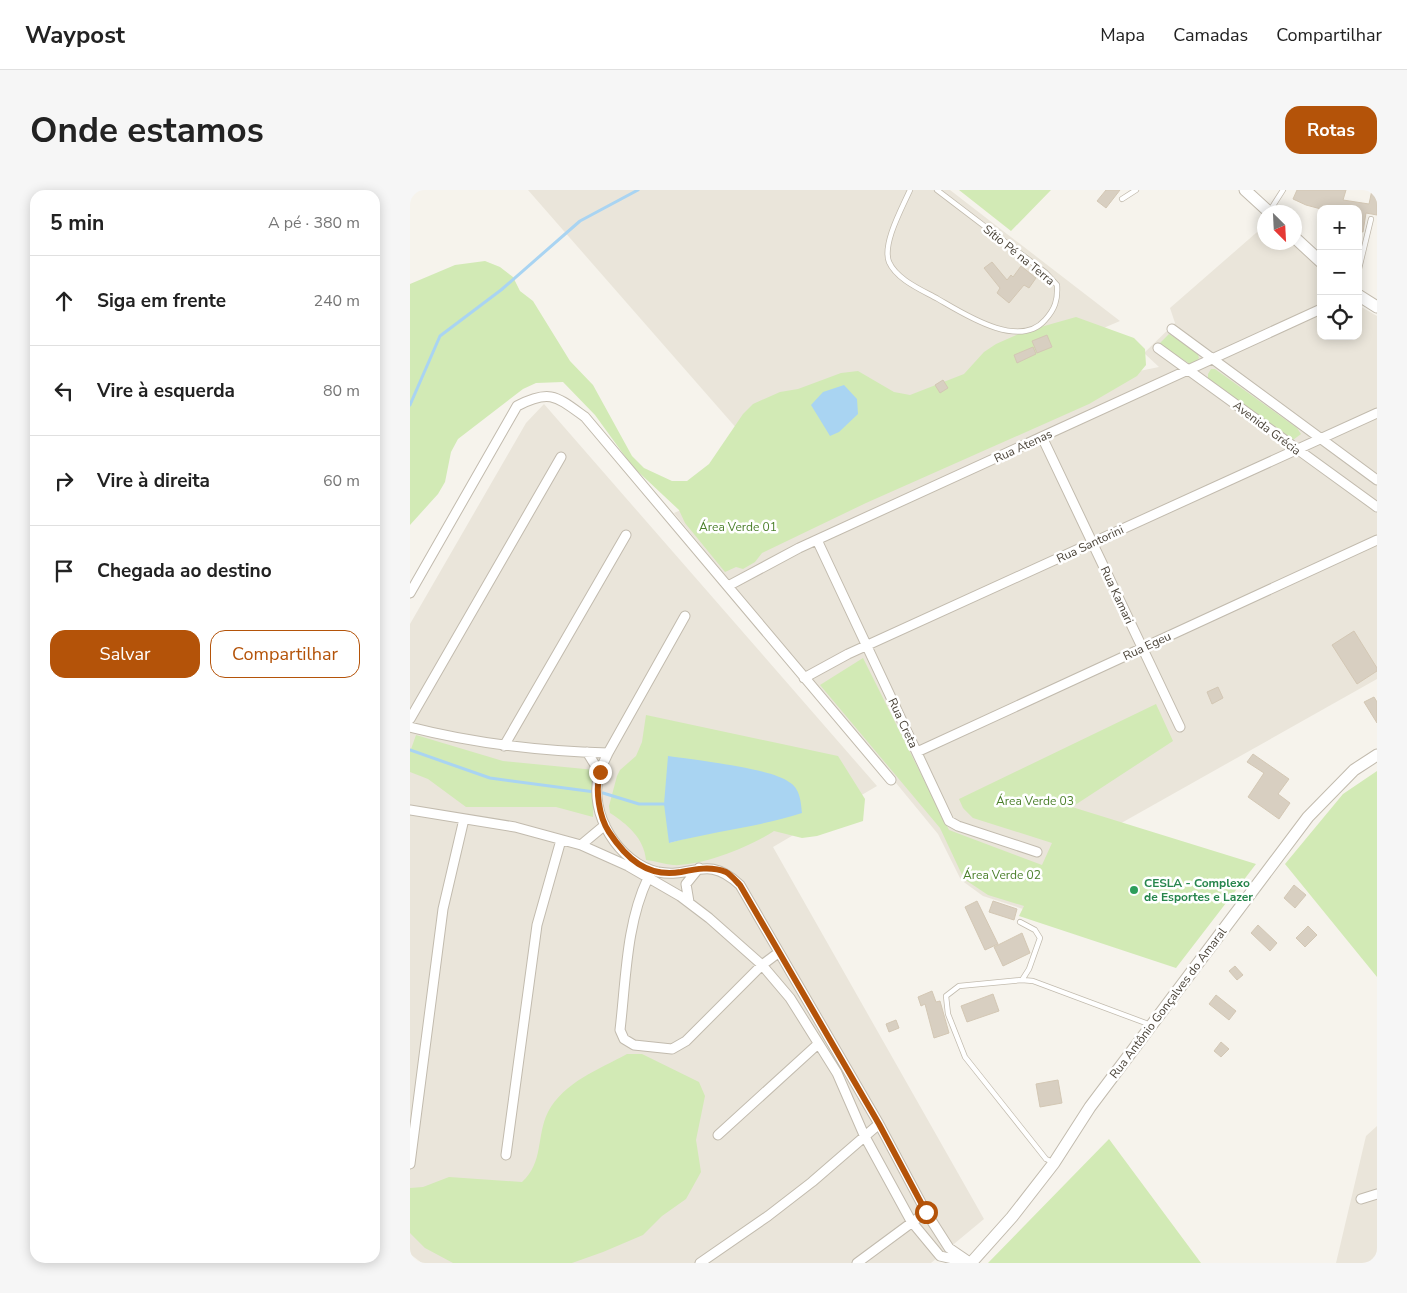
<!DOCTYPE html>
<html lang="pt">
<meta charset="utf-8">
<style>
:root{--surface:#fff;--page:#f6f6f6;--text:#222;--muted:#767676;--line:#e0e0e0;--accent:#b45309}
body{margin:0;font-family:"Nunito Sans",sans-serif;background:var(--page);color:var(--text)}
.controls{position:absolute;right:15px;top:15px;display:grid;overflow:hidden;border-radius:10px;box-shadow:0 2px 12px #0003}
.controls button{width:45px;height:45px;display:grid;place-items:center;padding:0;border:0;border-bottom:1px solid var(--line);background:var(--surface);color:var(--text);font:25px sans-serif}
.compass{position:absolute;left:847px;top:15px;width:45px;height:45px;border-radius:50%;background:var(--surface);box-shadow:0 2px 12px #0003;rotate:156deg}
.stop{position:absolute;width:15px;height:15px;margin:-11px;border:4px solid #b45309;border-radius:50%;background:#fff}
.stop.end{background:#b45309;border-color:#fff;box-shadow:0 1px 5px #0008}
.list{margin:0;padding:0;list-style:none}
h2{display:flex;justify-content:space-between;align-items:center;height:65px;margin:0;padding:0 20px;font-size:21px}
h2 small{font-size:16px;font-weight:400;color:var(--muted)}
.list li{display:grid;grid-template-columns:32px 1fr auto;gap:15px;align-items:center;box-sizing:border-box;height:90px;padding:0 20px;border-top:1px solid var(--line)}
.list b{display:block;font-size:19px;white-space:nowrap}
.list em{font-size:16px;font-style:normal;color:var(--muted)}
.actions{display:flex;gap:10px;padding:15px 20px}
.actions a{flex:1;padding:11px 0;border:1px solid var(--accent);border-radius:15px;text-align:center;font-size:18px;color:var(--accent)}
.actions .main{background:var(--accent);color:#fff}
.icon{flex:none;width:28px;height:28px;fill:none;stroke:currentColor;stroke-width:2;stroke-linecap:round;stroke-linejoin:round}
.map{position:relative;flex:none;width:967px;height:1073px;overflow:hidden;border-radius:15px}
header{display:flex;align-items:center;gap:30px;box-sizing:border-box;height:70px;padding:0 25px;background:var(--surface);border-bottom:1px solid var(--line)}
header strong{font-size:24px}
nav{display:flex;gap:28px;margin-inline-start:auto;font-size:18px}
.intro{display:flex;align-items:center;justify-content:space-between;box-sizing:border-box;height:120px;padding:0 30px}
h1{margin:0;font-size:35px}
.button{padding:12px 22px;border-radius:15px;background:var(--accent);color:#fff;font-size:18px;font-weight:700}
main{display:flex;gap:30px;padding:0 30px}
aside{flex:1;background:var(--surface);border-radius:15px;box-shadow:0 2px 12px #0003}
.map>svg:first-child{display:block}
.residential{fill:#eae5da}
.green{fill:#d2eab5;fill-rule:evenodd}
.water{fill:#a9d4f2}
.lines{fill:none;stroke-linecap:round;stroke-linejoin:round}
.stream{stroke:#a9d4f2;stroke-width:3}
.building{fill:#d8cfc1;stroke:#d3c7b4}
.service-casing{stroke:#c2bbae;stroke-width:6}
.minor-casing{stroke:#c2bbae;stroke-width:11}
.tertiary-casing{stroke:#c2bbae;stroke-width:13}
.service{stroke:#fff;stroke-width:4.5}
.minor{stroke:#fff;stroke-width:9}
.tertiary{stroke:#fff;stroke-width:11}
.route{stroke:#b45309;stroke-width:6}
.leisure-dot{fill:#2e9e5b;stroke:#fff;stroke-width:2}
.labels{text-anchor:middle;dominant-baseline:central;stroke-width:5;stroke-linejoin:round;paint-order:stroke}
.street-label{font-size:12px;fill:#4b4439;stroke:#fff}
.park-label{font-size:12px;fill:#4a7f2a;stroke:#fff}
.leisure-label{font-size:12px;font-weight:bold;fill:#27864d;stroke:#fff;text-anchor:start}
</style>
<header>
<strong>Waypost</strong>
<nav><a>Mapa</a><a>Camadas</a><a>Compartilhar</a></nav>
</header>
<div class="intro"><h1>Onde estamos</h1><a class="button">Rotas</a></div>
<main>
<aside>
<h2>5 min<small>A pé · 380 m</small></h2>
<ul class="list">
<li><svg class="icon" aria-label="ahead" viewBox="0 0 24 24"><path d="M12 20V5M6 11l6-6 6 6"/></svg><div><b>Siga em frente</b></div><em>240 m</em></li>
<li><svg class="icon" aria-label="left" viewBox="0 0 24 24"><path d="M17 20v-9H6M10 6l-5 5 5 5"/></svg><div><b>Vire à esquerda</b></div><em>80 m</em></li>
<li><svg class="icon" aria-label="right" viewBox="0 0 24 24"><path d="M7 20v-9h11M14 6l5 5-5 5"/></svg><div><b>Vire à direita</b></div><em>60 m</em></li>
<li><svg class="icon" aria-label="arrive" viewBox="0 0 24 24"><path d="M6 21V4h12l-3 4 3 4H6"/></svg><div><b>Chegada ao destino</b></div></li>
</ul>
<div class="actions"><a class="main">Salvar</a><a>Compartilhar</a></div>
</aside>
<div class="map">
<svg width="967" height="1073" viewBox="0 0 967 1073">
<rect width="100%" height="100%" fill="#f6f3ec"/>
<!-- residential -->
<path class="residential" d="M118,0H540L710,131L362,279Z
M854,36V52H885L911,80V146H948V115L967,126V489L706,636L641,728L573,706L551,690L528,644L264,323L680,147L710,185L749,177L734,163L765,133L760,118Z
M134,214L467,596L363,657L574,1029L521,1073H12L0,1064V434L116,233Z
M967,936V1073H926L956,946Z"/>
<!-- green -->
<path class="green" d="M549,0H641L601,41Z
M75,71L90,77L103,87L110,101L123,111L160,171L183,195L222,266L234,278L262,291H277L299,274L333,224L343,214L370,202L388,199L431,183L448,181L484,202L500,205L554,184L574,162L586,154L613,142L666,127L724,148L735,159L736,175L727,186L679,214L456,313L352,363L345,372L333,379L326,377L315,382L275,333L269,320L222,276L185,225L153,192L126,193L113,199L48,249L41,262L35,292L28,304L0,335V94L45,75Z
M759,144L787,162L789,168L784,174H780L749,154Z
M801,179H805L887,238L891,244L883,250L875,246L798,189V184Z
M453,468L539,640L632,675L642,653L563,628L553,618L549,609L746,514L763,551L662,617L846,674L766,778L609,726L614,716L578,705L554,689L530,638L410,495Z
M236,525L428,566L455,609L453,631L407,646L392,648L364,641C342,656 290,677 263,675C254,674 245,671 236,670C234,648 217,634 200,623L199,616L207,586L210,580L226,566L232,552ZM362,584L300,642L259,653Z
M6,545L93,571L185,580L183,627L146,617H56L18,589L0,582V562Z
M967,581V787L875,674L933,604Z
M217,864H232L289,892L295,906L286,950L291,982L276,1009L252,1026L233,1045L193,1062L162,1073H43L15,1058L0,1043V998L13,997L39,987L112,992C134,972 126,946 138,922C154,892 188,880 217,864Z
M699,949L791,1073H578Z"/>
<!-- water -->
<path class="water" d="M434,195L447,209L448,224L429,242L420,246L401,215L413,202Z
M258,566C285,570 360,578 379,592C390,598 391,612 392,623C349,637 304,641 259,653L254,614Z"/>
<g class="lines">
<!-- stream -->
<path class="stream" d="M0,215L30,146L91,100L170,31L228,0
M0,560L80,588L185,602
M193,603L229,614H254"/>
</g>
<!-- building -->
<path class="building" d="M696,0H710L696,18L687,11Z
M887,0H936L933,10L959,14L962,0H967V25L956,23L953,42L948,41V19H911L896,15L883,9Z
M582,72L597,90L601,85L603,87L611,76L626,88L619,98L614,95L599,113L587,103L590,98L574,78Z
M637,145L642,157L627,163L622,151Z
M623,157L626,164L607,173L604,165Z
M533,190L538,198L530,203L525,195Z
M944,441L967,478V481L947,494L922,455Z
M808,497L813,508L802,514L797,502Z
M964,507L967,512V533L954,512Z
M843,564L879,589L868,604L880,613L869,629L838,607L854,583L837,572Z
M884,695L896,705L885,718L874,708Z
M567,711L588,754L575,760L555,717Z
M583,711L607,719L604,730L579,722Z
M848,735L867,753L860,761L841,743Z
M898,736L907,745L895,757L886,748Z
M612,743L620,763L593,776L584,757Z
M825,776L833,785L827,790L819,781Z
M522,801L526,812L530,811L539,843L524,848L515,814L511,816L508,807Z
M583,804L589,821L557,832L551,816Z
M806,805L826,821L819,830L799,814Z
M486,830L489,838L479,842L476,834Z
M811,852L819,859L811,867L804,861Z
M648,890L652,913L630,917L626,894Z"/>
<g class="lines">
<defs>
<path id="service" d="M500,0C492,18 472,54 479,72C487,90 512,100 528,109C554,124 609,160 635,130C645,119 648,110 647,95L636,83L527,0
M712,9L726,0
M859,22L873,0
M948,83L961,29
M610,732L625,740L630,748L619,779L612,790
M643,972L636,969L555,867L538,824L536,806L549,796L612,790L623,791L741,835"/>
<path id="minor" d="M762,139L967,290
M748,158L967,317
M632,247L770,537
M407,350L539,631L548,636L627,662
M318,396L389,358L911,119
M0,403L107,216C140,199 146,206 175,227L481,590
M275,426L198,563C195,570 191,577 189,584C178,624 209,673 248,682C283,689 296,663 330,695L469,934L516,1022L539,1058L561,1073
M394,488L438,464L967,223
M0,529L151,267
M0,537C66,554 131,561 198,563
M94,556L216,345
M177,562L190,583
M507,562L967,350
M0,620L105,637L171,655L218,676L270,706L299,728L352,775L380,808L427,883L454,945L501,1031L530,1066L556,1072
M171,655L195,635
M238,688C216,734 216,790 210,840L214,849L224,855L262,859L276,851L352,775L368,763
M279,712L276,694L289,678
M308,945L408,854
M96,965L127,735L151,650
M0,974L33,719L54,629
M951,1009L967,1004
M290,1073L358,1026L402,992L469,934
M447,1073L516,1022"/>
<path id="tertiary" d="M835,0L859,22
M884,47L911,72
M948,105L967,117
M561,1073L602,1027L644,973L680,917L898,627L944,580L967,565"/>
</defs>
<!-- service casing -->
<use href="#service" class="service-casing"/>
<!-- minor casing -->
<use href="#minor" class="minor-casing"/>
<!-- tertiary casing -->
<use href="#tertiary" class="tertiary-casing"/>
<!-- service -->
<use href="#service" class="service"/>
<!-- minor -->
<use href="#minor" class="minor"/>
<!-- tertiary -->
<use href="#tertiary" class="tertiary"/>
</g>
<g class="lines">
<!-- route -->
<path class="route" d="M190,582C185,600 189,627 199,642C216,668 237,688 271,682C286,679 301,676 316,682C321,685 326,691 330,695L469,934L516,1022"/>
</g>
<!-- markers -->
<circle class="leisure-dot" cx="724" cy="700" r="5"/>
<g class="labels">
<!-- street labels -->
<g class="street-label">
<text transform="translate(609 65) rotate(39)">Sítio Pé na Terra</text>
<text transform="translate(857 238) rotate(37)">Avenida Grécia</text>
<text transform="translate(613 256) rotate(-25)">Rua Atenas</text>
<text transform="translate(680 354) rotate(-25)">Rua Santorini</text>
<text transform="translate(707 405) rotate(65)">Rua Kamari</text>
<text transform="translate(737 456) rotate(-25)">Rua Egeu</text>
<text transform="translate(493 533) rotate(65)">Rua Creta</text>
<text transform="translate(758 813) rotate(-53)">Rua Antônio Gonçalves do Amaral</text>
</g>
<!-- park labels -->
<g class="park-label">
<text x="328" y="337">Área Verde 01</text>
<text x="625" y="611">Área Verde 03</text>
<text x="592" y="685">Área Verde 02</text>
</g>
<!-- leisure labels -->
<g class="leisure-label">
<text x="734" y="693">CESLA - Complexo<tspan x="734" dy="14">de Esportes e Lazer</tspan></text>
</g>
</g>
</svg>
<div class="controls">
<button>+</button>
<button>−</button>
<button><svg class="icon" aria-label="locate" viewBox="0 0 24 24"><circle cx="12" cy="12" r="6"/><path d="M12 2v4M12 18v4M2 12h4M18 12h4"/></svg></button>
</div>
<svg class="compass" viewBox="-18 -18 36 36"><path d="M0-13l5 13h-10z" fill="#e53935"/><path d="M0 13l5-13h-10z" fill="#767676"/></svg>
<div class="stop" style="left:516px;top:1022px"></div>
<div class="stop end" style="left:190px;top:582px"></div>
</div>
</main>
